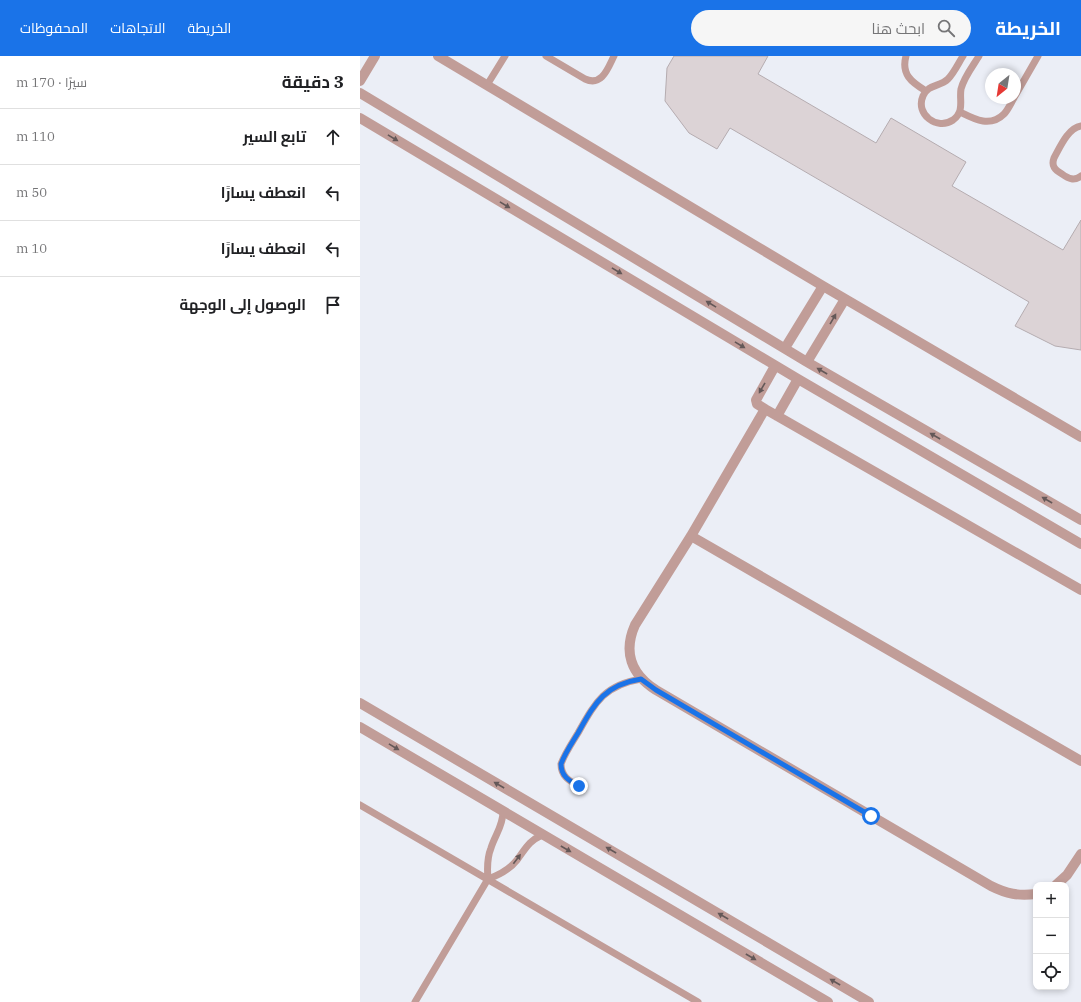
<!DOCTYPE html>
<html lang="ar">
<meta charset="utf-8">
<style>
:root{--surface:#fff;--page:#f6f6f6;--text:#202124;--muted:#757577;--line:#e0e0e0;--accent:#1a73e8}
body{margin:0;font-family:"IBM Plex Serif",Cairo,serif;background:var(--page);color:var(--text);direction:rtl}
.controls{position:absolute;right:12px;bottom:12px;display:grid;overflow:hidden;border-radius:8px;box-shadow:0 2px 6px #0003}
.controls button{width:36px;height:36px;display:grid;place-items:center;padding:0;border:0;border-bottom:1px solid var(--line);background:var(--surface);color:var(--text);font:20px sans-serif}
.compass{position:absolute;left:625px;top:12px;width:36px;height:36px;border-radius:50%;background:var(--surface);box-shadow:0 2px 6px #0003;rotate:210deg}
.stop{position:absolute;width:12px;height:12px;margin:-9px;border:3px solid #1a73e8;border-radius:50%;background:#fff}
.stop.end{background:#1a73e8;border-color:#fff;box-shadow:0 1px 4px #0008}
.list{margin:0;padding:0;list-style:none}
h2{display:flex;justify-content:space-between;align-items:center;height:52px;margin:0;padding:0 16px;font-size:17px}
h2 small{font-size:13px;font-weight:400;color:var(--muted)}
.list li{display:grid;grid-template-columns:26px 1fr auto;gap:12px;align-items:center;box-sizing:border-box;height:56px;padding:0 16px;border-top:1px solid var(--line)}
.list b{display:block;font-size:15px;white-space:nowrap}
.list em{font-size:13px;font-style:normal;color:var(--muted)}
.icon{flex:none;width:22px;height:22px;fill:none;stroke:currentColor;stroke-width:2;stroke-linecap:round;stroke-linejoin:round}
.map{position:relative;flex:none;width:721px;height:946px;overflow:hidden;direction:ltr}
header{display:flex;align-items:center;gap:24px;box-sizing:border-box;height:56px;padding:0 20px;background:var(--accent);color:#fff}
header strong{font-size:19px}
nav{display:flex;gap:22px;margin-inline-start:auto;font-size:14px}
.search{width:280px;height:36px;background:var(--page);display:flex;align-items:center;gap:10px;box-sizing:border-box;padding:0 14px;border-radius:22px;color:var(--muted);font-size:15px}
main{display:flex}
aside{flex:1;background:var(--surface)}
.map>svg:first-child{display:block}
.building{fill:#dcd3d6;stroke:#b5acb0}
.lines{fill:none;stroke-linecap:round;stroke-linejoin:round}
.lane{stroke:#c19d98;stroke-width:7}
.street{stroke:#c19d98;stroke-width:10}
.oneway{fill:#645858}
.route{stroke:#1a73e8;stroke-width:5}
</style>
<header>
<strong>الخريطة</strong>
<div class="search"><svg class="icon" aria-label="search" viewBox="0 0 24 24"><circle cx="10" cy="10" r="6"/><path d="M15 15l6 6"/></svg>ابحث هنا</div>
<nav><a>الخريطة</a><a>الاتجاهات</a><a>المحفوظات</a></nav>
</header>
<main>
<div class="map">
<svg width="721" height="946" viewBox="0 0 721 946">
<rect width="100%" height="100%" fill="#ebeef6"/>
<!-- building -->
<path class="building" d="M314,0H408L398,18L516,87L531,62L606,106L592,130L703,194L721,164V294L695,290L655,270L669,246L370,72L357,93L329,77L305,45L307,12Z"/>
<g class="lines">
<!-- lane -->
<path class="lane" d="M186,0L225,23C242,31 248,12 254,0
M546,0C541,18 551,26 566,35
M603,0C598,8 594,17 588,23C580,31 568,28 563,40C555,58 577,75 593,64C605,55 599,44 601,33C604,21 613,10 619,0
M127,29L145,0
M655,40L678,0
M600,56C614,63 630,72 644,58C648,54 651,47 654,42
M721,70C708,72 700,91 694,102C691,110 695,114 702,118C709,123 714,125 721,120
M219,730C209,725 201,720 201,708C205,697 212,687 218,677C235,647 244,629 281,623
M0,749L338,946
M128,823C139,819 150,813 157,804C166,792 169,785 182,779
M55,946L128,823C127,812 127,802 131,792C135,779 143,770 143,756"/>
<!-- street -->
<path class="street" d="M78,0L463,230L721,381
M0,25L15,0
M0,37L447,306L721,464
M0,62L438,323L721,488
M425,292L463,230
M447,306L485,243
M405,353L397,348L396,344L415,310
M417,360L438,323
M331,480L721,705
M0,647L509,946
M0,671L468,946
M696,829L707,819L721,798
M676,838C658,840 647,838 631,830L296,634C271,618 263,596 275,569L331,480L405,353L721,534"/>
</g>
<!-- one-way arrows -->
<defs><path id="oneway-solid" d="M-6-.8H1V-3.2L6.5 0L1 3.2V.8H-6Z"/></defs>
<g class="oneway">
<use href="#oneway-solid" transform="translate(33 82) rotate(31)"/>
<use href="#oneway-solid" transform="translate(145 149) rotate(31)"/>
<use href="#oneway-solid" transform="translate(257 215) rotate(31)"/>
<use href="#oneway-solid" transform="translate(351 248) rotate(-149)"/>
<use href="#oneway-solid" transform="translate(473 263) rotate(-60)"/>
<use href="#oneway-solid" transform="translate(380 289) rotate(31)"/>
<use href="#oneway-solid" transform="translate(462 315) rotate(-150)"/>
<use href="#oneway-solid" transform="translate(402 332) rotate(120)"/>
<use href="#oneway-solid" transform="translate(575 380) rotate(-150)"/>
<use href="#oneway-solid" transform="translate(687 444) rotate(-150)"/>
<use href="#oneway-solid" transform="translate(34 691) rotate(31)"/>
<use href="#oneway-solid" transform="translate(139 729) rotate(-150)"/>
<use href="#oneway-solid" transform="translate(206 793) rotate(30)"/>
<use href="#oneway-solid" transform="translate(251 794) rotate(-150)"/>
<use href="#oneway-solid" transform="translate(157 803) rotate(-53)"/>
<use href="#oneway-solid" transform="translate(363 860) rotate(-150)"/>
<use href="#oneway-solid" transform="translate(391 901) rotate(30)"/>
<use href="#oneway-solid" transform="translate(475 926) rotate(-150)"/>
</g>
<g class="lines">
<!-- route -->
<path class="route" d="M219,730C209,725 201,720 201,708C205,697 212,687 218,677C235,647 244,629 281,623L296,634L511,760"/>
</g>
</svg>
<div class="controls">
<button>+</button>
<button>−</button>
<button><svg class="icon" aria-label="locate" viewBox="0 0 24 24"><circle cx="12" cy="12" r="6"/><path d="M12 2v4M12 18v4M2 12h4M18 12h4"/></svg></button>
</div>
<svg class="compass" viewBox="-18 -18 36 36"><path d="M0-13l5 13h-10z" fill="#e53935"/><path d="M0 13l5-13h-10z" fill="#757577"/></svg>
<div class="stop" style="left:511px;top:760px"></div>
<div class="stop end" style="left:219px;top:730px"></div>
</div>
<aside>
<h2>3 دقيقة<small>سيرًا · 170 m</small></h2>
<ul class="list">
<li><svg class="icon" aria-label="ahead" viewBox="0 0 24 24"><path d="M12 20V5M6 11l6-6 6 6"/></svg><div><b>تابع السير</b></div><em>110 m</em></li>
<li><svg class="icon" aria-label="left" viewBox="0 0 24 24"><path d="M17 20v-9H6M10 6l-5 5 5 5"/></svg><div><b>انعطف يسارًا</b></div><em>50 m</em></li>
<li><svg class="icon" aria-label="left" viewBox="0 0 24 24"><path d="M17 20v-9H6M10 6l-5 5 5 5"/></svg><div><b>انعطف يسارًا</b></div><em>10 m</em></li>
<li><svg class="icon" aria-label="arrive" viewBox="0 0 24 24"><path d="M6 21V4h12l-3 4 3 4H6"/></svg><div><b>الوصول إلى الوجهة</b></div></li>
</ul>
</aside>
</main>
